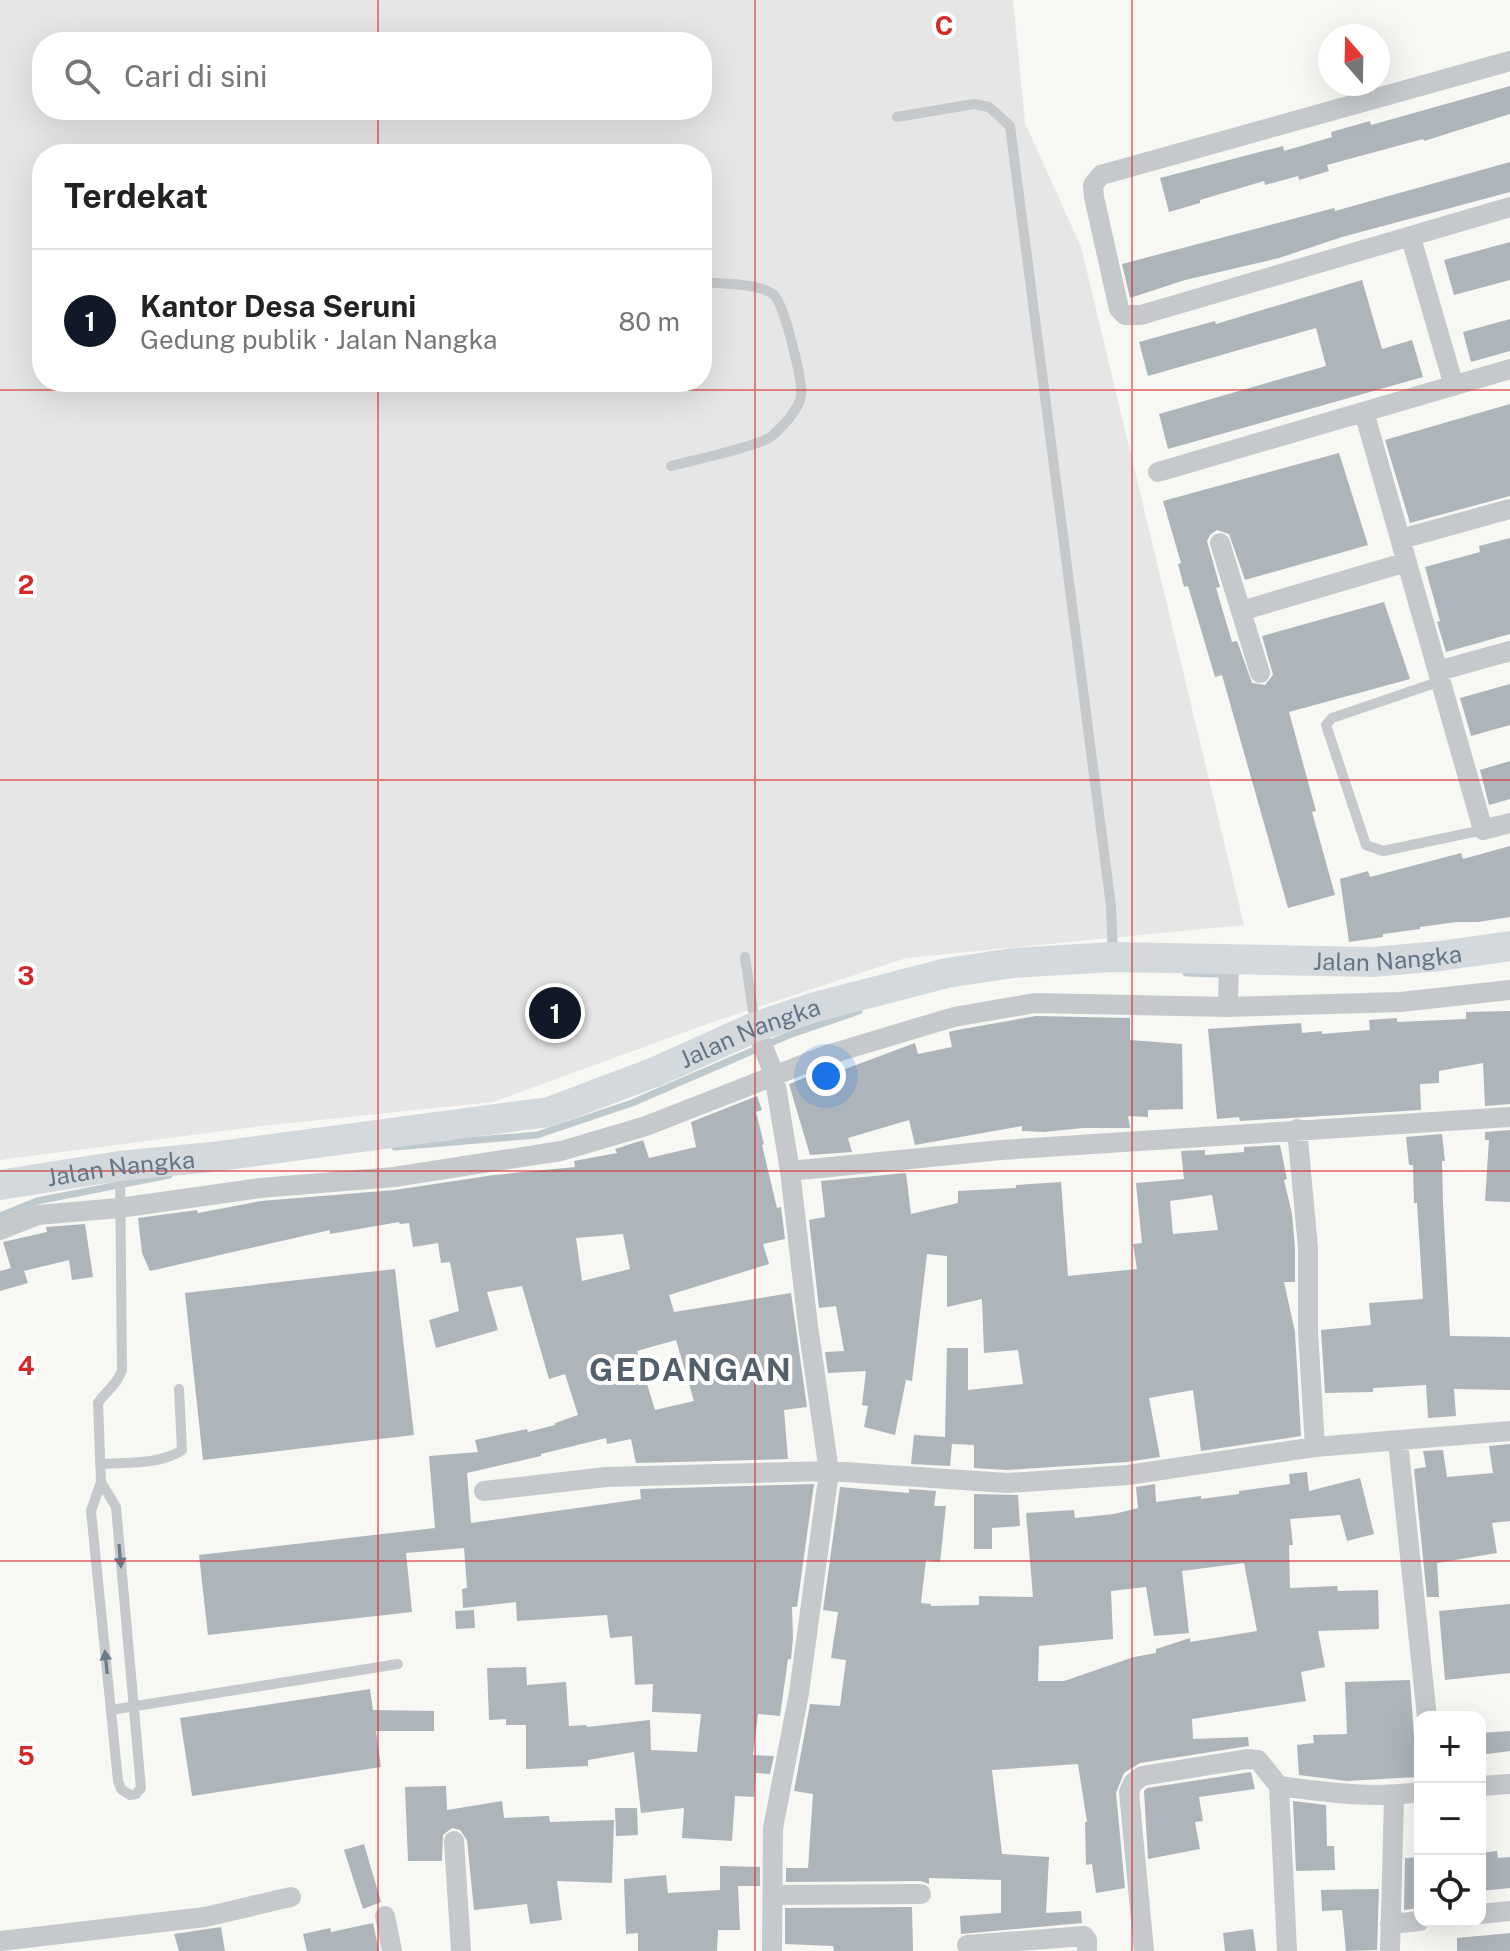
<!DOCTYPE html>
<html lang="id">
<meta charset="utf-8">
<style>
:root{--surface:#fff;--page:#f6f6f6;--text:#222;--muted:#767676;--line:#e0e0e0;--accent:#111827}
body{margin:0;font-family:"Public Sans",sans-serif;background:var(--page);color:var(--text)}
.controls{position:absolute;right:24px;bottom:24px;display:grid;overflow:hidden;border-radius:16px;box-shadow:0 8px 32px #0002}
.controls button{width:72px;height:72px;display:grid;place-items:center;padding:0;border:0;border-bottom:2px solid var(--line);background:var(--surface);color:var(--text);font:40px sans-serif}
.compass{position:absolute;left:1318px;top:24px;width:72px;height:72px;border-radius:50%;background:var(--surface);box-shadow:0 8px 32px #0002;rotate:340deg}
.you{position:absolute;left:826px;top:1076px;width:28px;height:28px;margin:-20px;border:6px solid #fff;border-radius:50%;background:#1a73e8;box-shadow:0 0 0 12px #1a73e833}
.badge{display:grid;place-items:center;width:52px;height:52px;border-radius:50%;background:var(--accent);color:#fff;font-size:26px;font-weight:700}
.pin{position:absolute;translate:-50% -50%;border:4px solid #fff;box-shadow:0 2px 8px #0006}
.list{margin:0;padding:0;list-style:none}
h2{display:flex;justify-content:space-between;align-items:center;height:104px;margin:0;padding:0 32px;font-size:34px}
h2 small{font-size:26px;font-weight:400;color:var(--muted)}
.list li{display:grid;grid-template-columns:52px 1fr auto;gap:24px;align-items:center;box-sizing:border-box;height:144px;padding:0 32px;border-top:2px solid var(--line)}
.list b{display:block;font-size:30px;white-space:nowrap}
.list p{margin:0;font-size:26px;white-space:nowrap;color:var(--muted)}
.list em{font-size:26px;font-style:normal;color:var(--muted)}
.icon{flex:none;width:44px;height:44px;fill:none;stroke:currentColor;stroke-width:2;stroke-linecap:round;stroke-linejoin:round}
.map{position:relative;flex:none;width:1510px;height:1951px;overflow:hidden}
.search{position:absolute;background:var(--surface);box-shadow:0 8px 32px #0002;left:32px;top:32px;width:680px;height:88px;display:flex;align-items:center;gap:20px;box-sizing:border-box;padding:0 28px;border-radius:32px;color:var(--muted);font-size:30px}
.panel{position:absolute;background:var(--surface);box-shadow:0 8px 32px #0002;left:32px;top:144px;width:680px;height:248px;border-radius:32px}
.map>svg:first-child{display:block}
.built{fill:#e5e6e5;fill-rule:evenodd}
.lines{fill:none;stroke-linecap:round;stroke-linejoin:round}
.stream{stroke:#bec9ce;stroke-width:7}
.building{fill:#adb5bb;fill-rule:evenodd}
.lane{stroke:#c5c9cc;stroke-width:10}
.street{stroke:#c5c9cc;stroke-width:20}
.secondary{stroke:#d4d9dd;stroke-width:30}
.oneway{fill:#697a8a}
.grid{fill:none;stroke:#d62828;stroke-width:2;stroke-opacity:0.55}
.labels{text-anchor:middle;dominant-baseline:central;stroke-width:8;stroke-linejoin:round;paint-order:stroke}
.street-label{font-size:24px;fill:#647687;stroke:#fff}
.district-label{font-size:32px;font-weight:bold;letter-spacing:2px;fill:#535f6b;stroke:#fff}
.grid-label{font-size:26px;text-anchor:middle;font-weight:bold;fill:#d62828;stroke:#fff;stroke-width:8;stroke-linejoin:round;paint-order:stroke}
</style>
<div class="map">
<svg width="1510" height="1951" viewBox="0 0 1510 1951">
<rect width="100%" height="100%" fill="#f7f7f4"/>
<!-- built -->
<path class="built" d="M0,0H1013L1025,123L1081,247L1244,925L906,958L707,1024L493,1102L261,1126L0,1160ZM42,42H702V110H42ZM42,154H702V382H42Z"/>
<g class="lines">
<!-- stream -->
<path class="stream" d="M1186,973L1218,974
M395,1147L537,1135L632,1103L789,1035L859,1011
M0,1216L37,1201L169,1175"/>
</g>
<!-- building -->
<path class="building" d="M1510,86V114L1424,141L1423,139L1327,165L1329,171L1299,180L1298,176L1265,185L1264,181L1200,200V203L1169,212L1160,178L1283,146L1284,151L1332,137L1331,132L1370,121L1371,125Z
M1510,162V192L1342,237L1279,258L1185,280L1130,298L1122,264L1334,208L1335,211Z
M1510,242V280L1454,295L1444,260Z
M1362,280L1382,349L1412,340L1423,377L1168,449L1159,414L1326,366L1316,328L1148,376L1139,342L1215,321L1216,324Z
M1510,319V351L1471,362L1463,332Z
M1510,404V496L1410,523L1385,440Z
M1339,453L1368,545L1245,580L1229,534L1217,530L1210,535L1207,541L1220,587L1216,588L1232,642L1237,641L1252,683L1265,685L1273,675L1262,636L1384,602L1410,679L1289,712L1316,811L1312,812L1335,895L1288,908L1222,675L1215,677L1188,586L1184,587L1178,564L1181,563L1163,501Z
M1510,538V634L1446,652L1437,622L1440,621L1425,567L1480,552L1479,546Z
M1510,684V725L1471,736L1460,698Z
M1510,761V799L1489,805L1480,770Z
M1510,846V917L1478,922H1457L1420,927V929L1383,934V937L1349,942L1340,879L1368,871L1370,877L1461,853L1463,859Z
M1510,1011V1104L1485,1106L1483,1063L1439,1071V1083L1420,1084L1421,1110L1240,1121L1239,1117L1217,1119L1208,1029L1301,1023L1302,1033L1322,1031V1034L1370,1030L1369,1020L1397,1018V1022L1466,1019V1012Z
M1036,1016L1130,1018V1040L1182,1044L1183,1109L1148,1110V1117L1128,1116L1130,1128H1083L1044,1132L1022,1131V1126L915,1145L909,1120L848,1138L852,1152L810,1155L789,1084L827,1069L829,1075L915,1043L918,1054L952,1047L949,1032L957,1030Z
M757,1096L762,1110L756,1112L764,1144L762,1145L777,1208L781,1207L785,1239L763,1244L769,1264L669,1295L674,1312L791,1293L807,1407L784,1410L788,1459L636,1463L631,1439L607,1444L606,1438L541,1454V1456L467,1473L471,1523L641,1499L640,1489L814,1484L797,1607H792L793,1638L791,1659H788L780,1716L758,1714L753,1755L774,1756L770,1774L756,1773L754,1797L735,1796L732,1841L682,1838L684,1808L641,1813L634,1752L588,1760V1766L526,1769V1725H506V1719L489,1720L487,1668L526,1667L527,1685L566,1682L569,1726L586,1725L587,1727L650,1720L651,1750L697,1752L701,1714L652,1712L653,1684L635,1685L632,1636L610,1638L607,1615L517,1621L516,1602L463,1608L462,1589L467,1588L464,1548L406,1553L412,1612L208,1635L199,1555L435,1528L429,1456L478,1452L475,1440L527,1429L528,1432L555,1425V1423L578,1415L565,1374L549,1379L522,1286L487,1292L498,1330L436,1348L429,1320L459,1311L450,1262L441,1263L438,1243L413,1247L409,1223L400,1224L399,1222L330,1234V1230L150,1271L142,1253L138,1218L197,1210L198,1213L261,1201L395,1190L494,1175L575,1167L574,1161L617,1153L615,1149L643,1140L649,1158L696,1147L691,1122ZM623,1234L630,1269L582,1281L576,1238ZM676,1340L694,1401L655,1410L637,1351Z
M1510,1130V1202L1485,1201L1489,1140H1485V1132Z
M1442,1134L1445,1161H1442L1443,1203L1450,1336L1510,1337V1390L1454,1389L1456,1416L1428,1418L1426,1385L1373,1388V1392L1325,1393L1321,1330L1371,1325L1369,1303L1423,1299L1417,1203H1414L1413,1165H1409L1406,1137Z
M1280,1145L1287,1179L1284,1180L1292,1214L1295,1249V1282H1284L1295,1332L1301,1436L1201,1451L1193,1390L1149,1398L1160,1457L1127,1462L1007,1470L974,1468V1445L952,1444L950,1466L911,1464L914,1435L945,1437L947,1348H968V1390L1023,1384L1018,1350L984,1353L982,1299L947,1307V1256L927,1254L912,1381L906,1380L895,1435L864,1427L868,1406L862,1405L866,1371L828,1373L825,1352L844,1351L836,1306L819,1308L809,1220L825,1217L821,1181L906,1173L911,1214L958,1203V1191L1016,1188V1185L1061,1182L1068,1276L1137,1269L1133,1244L1142,1243L1136,1183L1184,1179L1181,1151L1205,1150V1155L1244,1152V1147ZM1212,1195L1218,1230L1173,1234L1170,1201Z
M85,1224L93,1277L72,1280L69,1260L24,1271L28,1283L0,1291V1271L11,1268L3,1242L47,1232L46,1227Z
M395,1269L414,1435L203,1460L185,1293Z
M1510,1444V1521L1492,1523L1497,1553L1437,1563L1439,1597H1427L1414,1469L1426,1467L1423,1451L1443,1450L1447,1477L1493,1473L1489,1446Z
M1307,1472L1309,1491L1360,1478L1374,1534L1347,1541L1340,1515L1290,1519L1293,1545H1289L1290,1588L1337,1586L1338,1591L1378,1590L1379,1629L1318,1631L1325,1667L1301,1672L1306,1701L1192,1719L1193,1739L1248,1737L1249,1746L1140,1763L1124,1773L1116,1793L1125,1888L1096,1893L1092,1864L1086,1865L1085,1822H1087L1078,1764L992,1770L1002,1854L1049,1857L1046,1913L1081,1911L1082,1923L961,1934L960,1916L1001,1913V1880L929,1878V1884L921,1881L786,1882V1868H808L813,1794L794,1791L810,1704L840,1706L846,1660L831,1658L838,1612L823,1610L840,1487L909,1493V1489L936,1491L934,1506H946L940,1562L926,1560L921,1603L931,1604V1606L979,1605V1596L1033,1597L1026,1513L1074,1510L1075,1518L1114,1514L1138,1508L1136,1487L1155,1484L1156,1502L1201,1496V1499L1239,1494V1491L1290,1484L1289,1474ZM1244,1563L1257,1631L1190,1642V1638L1156,1649V1653L1134,1657L1064,1681H1038L1039,1646L1113,1639L1111,1591L1146,1587L1154,1636L1189,1633L1182,1571Z
M974,1494L1018,1495L1020,1526L992,1528V1549H974Z
M1510,1604V1673L1445,1680L1439,1611Z
M474,1610L475,1628L456,1629L455,1611Z
M1410,1680L1417,1777L1347,1781L1299,1775L1297,1745L1314,1743L1313,1735L1347,1734L1345,1682Z
M370,1689L373,1710L434,1711V1731H376L381,1767L192,1796L180,1718Z
M1510,1731V1751L1480,1755V1733Z
M1251,1772L1255,1789L1199,1797L1203,1821L1195,1822L1200,1849L1148,1859L1144,1791L1147,1788Z
M446,1786L447,1810L502,1801L504,1818L549,1816L550,1822L614,1820L612,1883L557,1881L562,1920L530,1924L527,1904L474,1910L467,1840L460,1830L452,1828L443,1835L442,1861H408L405,1787Z
M1293,1801L1326,1805L1327,1846H1334L1335,1870L1296,1871Z
M615,1808H637L638,1835L616,1836Z
M364,1844L381,1902L363,1909L344,1850Z
M1497,1851L1498,1858L1510,1857V1888L1480,1891V1853Z
M1420,1857V1908L1404,1910L1405,1858Z
M720,1866L760,1867V1886H738L740,1930H718L717,1951H638V1933L626,1934L624,1879L666,1875L668,1893L720,1890Z
M1379,1889L1377,1950L1346,1951L1342,1910L1322,1911L1321,1890Z
M912,1907L913,1951H834L833,1946L785,1944V1908Z
M373,1923L379,1951H307L303,1934L330,1928L331,1932Z
M221,1927L225,1951H179L174,1934Z
M1253,1929L1256,1951H1225L1223,1933Z
M1510,1933V1951H1457V1938Z"/>
<g class="lines">
<!-- lane -->
<path class="lane" d="M897,117L974,104L989,107L1010,126L1111,906L1113,956
M671,466C690,461 760,446 772,436C783,426 798,411 801,396C803,382 785,306 774,295C761,283 720,284 702,282
M1441,681L1332,718L1326,725L1366,845L1383,851L1483,830
M745,957L755,1025
M100,1464C127,1462 160,1465 182,1450L179,1389
M101,1482L116,1507L141,1788L136,1794L130,1795L121,1789L118,1781L91,1511L101,1482L98,1403C106,1391 117,1385 122,1370L120,1168
M111,1710L398,1664"/>
<!-- street -->
<path class="street" d="M1510,61L1101,175L1093,185L1094,197L1119,309L1125,315H1141L1510,207
M1411,238L1454,386
M1364,412L1483,830L1510,823
M1158,472L1510,369
M1401,539L1510,509
M1220,543L1260,673
M1241,611L1407,562
M1438,671L1510,651
M1228,1007L1229,959
M755,1027L774,1074L790,1171L808,1326L829,1471L799,1693L773,1828L772,1951
M1297,1129L1308,1248V1331L1315,1447
M790,1171L1001,1150L1510,1117
M0,1230L38,1215L119,1208L260,1188L394,1177L561,1151L646,1126L827,1055L954,1017L1035,1003L1228,1007L1400,1002L1510,990
M1398,1442L1427,1717
M484,1491L606,1477L829,1471L1007,1483L1128,1475L1315,1447L1510,1431
M1279,1786L1287,1951
M1480,1786L1510,1784
M454,1841L461,1951
M773,1895L921,1894
M1480,1914L1510,1911
M385,1916L392,1951
M1390,1924L1420,1921
M0,1941L205,1917L291,1897
M967,1945L1084,1936L1087,1940V1951
M1144,1951L1129,1792L1133,1783L1142,1776L1247,1759L1258,1760L1279,1786C1326,1792 1373,1799 1420,1792
M1390,1951L1394,1796"/>
<!-- secondary -->
<path class="secondary" id="s1" d="M0,1185L119,1166L212,1157L549,1112L655,1072L755,1027L815,1007L947,973L1013,963L1113,957L1373,962L1440,956L1510,946"/>
</g>
<!-- one-way arrows -->
<defs><path id="oneway-solid" d="M-6-.8H1V-3.2L6.5 0L1 3.2V.8H-6Z" transform="scale(2)"/></defs>
<g class="oneway">
<use href="#oneway-solid" transform="translate(120 1556) rotate(85)"/>
<use href="#oneway-solid" transform="translate(106 1662) rotate(-96)"/>
</g>
<!-- grid -->
<path class="grid" d="M378,0V42M755,0V1951M1132,0V1951M378,110V154M378,382V1951M0,390H1510M0,780H1510M0,1171H1510M0,1561H1510"/>
<g class="labels">
<!-- street labels -->
<g class="street-label">
<text stroke="none"><textPath href="#s1" startOffset="1418">Jalan Nangka</textPath></text>
<text stroke="none"><textPath href="#s1" startOffset="770">Jalan Nangka</textPath></text>
<text stroke="none"><textPath href="#s1" startOffset="122">Jalan Nangka</textPath></text>
</g>
<!-- district labels -->
<g class="district-label">
<text x="691" y="1369">GEDANGAN</text>
</g>
</g>
<g class="grid-label">
<text x="944" y="35">C</text>
<text x="26" y="594">2</text>
<text x="26" y="985">3</text>
<text x="26" y="1375">4</text>
<text x="26" y="1765">5</text>
</g>
</svg>
<div class="controls">
<button>+</button>
<button>−</button>
<button><svg class="icon" aria-label="locate" viewBox="0 0 24 24"><circle cx="12" cy="12" r="6"/><path d="M12 2v4M12 18v4M2 12h4M18 12h4"/></svg></button>
</div>
<svg class="compass" viewBox="-18 -18 36 36"><path d="M0-13l5 13h-10z" fill="#e53935"/><path d="M0 13l5-13h-10z" fill="#767676"/></svg>
<div class="you"></div>
<div class="pin badge" style="left:555px;top:1013px">1</div>
<div class="search"><svg class="icon" aria-label="search" viewBox="0 0 24 24"><circle cx="10" cy="10" r="6"/><path d="M15 15l6 6"/></svg>Cari di sini</div>
<section class="panel">
<h2>Terdekat<small></small></h2>
<ul class="list">
<li><span class="badge">1</span><div><b>Kantor Desa Seruni</b><p>Gedung publik · Jalan Nangka</p></div><em>80 m</em></li>
</ul>
</section>
</div>
